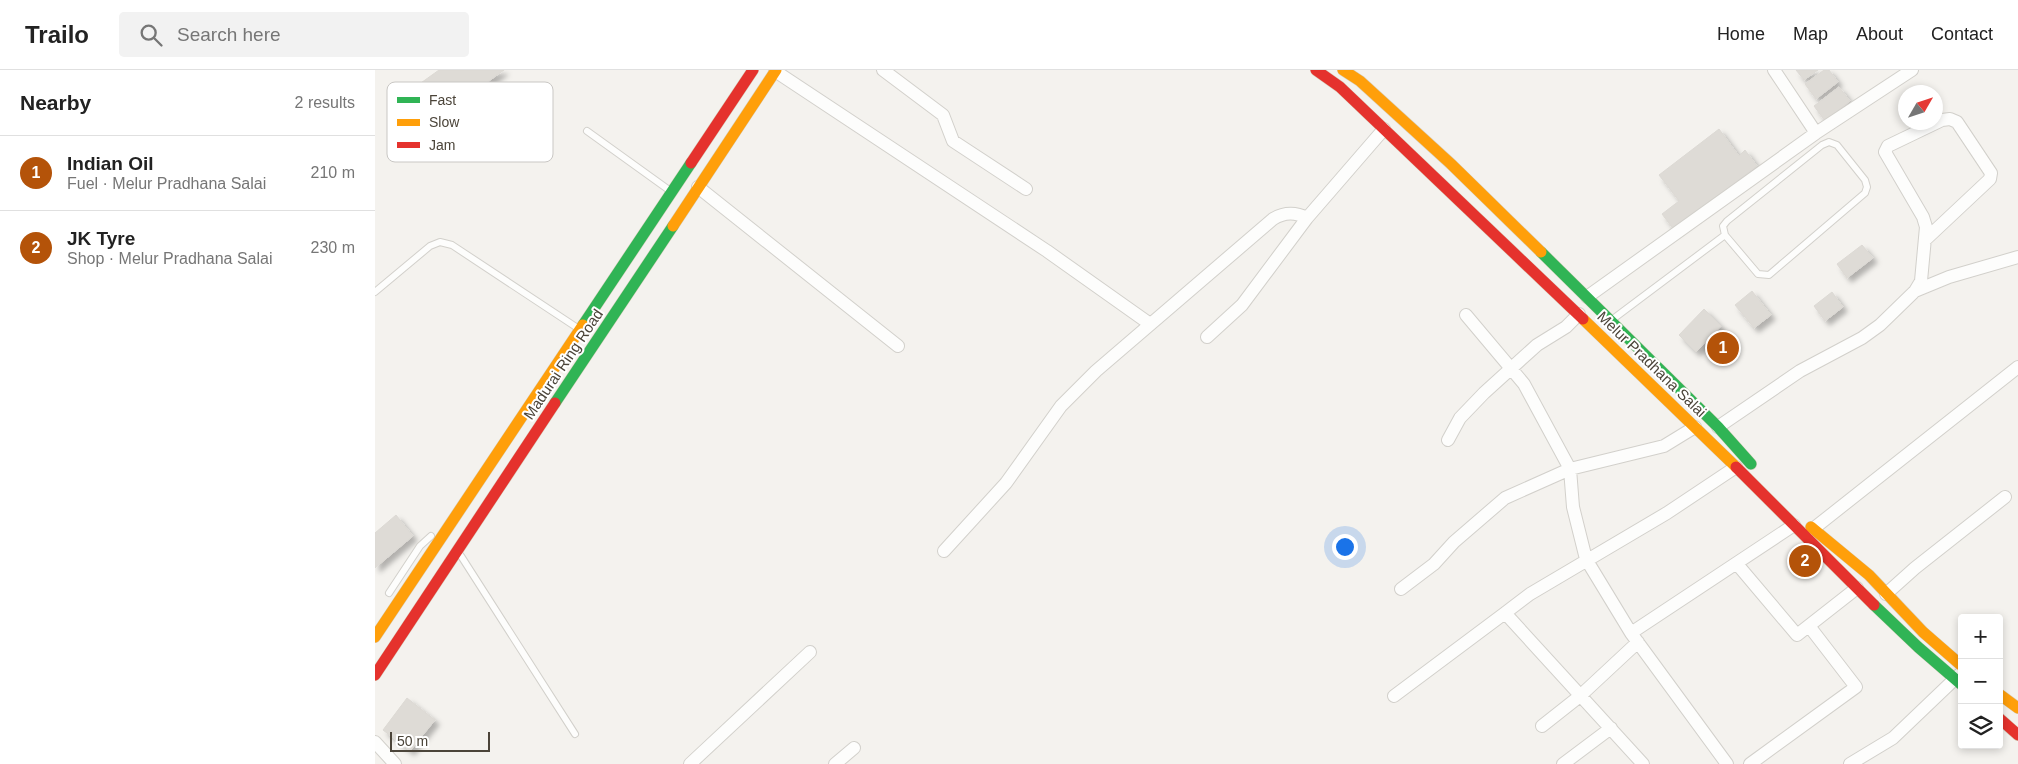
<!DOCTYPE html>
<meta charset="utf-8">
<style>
:root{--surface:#fff;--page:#f2f2f2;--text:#222;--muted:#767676;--line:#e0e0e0;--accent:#b45309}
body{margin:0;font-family:Arial,sans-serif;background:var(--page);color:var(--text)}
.controls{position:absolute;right:15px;bottom:15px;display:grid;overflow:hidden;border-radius:5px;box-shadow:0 2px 8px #0003}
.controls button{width:45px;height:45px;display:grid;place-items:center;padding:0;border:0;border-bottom:1px solid var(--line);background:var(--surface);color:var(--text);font:25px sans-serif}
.compass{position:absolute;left:1523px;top:15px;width:45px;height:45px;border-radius:50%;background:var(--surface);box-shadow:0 2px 8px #0003;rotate:51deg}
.scale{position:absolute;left:15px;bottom:12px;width:100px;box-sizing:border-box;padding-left:5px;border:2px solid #4b4439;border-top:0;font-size:14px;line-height:18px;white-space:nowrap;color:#4b4439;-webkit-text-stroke:4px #fff;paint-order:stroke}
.you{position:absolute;left:969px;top:476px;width:18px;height:18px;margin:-12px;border:4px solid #fff;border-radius:50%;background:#1a73e8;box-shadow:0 0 0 8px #1a73e833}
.badge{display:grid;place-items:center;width:32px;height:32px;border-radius:50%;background:var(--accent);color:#fff;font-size:16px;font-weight:700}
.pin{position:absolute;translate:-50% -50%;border:2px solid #fff;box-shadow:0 1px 5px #0006}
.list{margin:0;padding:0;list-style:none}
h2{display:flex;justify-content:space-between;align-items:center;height:65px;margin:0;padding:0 20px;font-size:21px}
h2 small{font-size:16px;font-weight:400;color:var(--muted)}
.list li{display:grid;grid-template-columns:32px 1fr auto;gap:15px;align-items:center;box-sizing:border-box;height:75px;padding:0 20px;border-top:1px solid var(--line)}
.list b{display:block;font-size:19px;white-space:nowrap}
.list p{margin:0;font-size:16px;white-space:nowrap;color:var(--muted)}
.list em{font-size:16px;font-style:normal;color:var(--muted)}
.icon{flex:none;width:28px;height:28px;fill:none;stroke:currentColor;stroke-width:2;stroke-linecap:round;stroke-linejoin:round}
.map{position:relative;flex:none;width:1643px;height:694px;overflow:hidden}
header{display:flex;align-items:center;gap:30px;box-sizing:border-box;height:70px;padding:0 25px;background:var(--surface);border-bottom:1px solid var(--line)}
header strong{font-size:24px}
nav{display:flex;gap:28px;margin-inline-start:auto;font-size:18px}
.search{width:350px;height:45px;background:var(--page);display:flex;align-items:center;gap:12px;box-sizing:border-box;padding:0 18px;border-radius:5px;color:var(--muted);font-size:19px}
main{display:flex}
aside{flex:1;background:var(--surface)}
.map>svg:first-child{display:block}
.building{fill:#dedbd6;stroke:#dcd9d4;filter:url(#shadow)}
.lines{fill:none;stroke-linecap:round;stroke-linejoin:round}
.lane-casing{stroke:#d2d0cb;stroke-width:8}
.street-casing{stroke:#d2d0cb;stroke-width:14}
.fast-casing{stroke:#d6cebb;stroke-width:12}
.slow-casing{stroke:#d6cebb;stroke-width:12}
.jam-casing{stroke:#d6cebb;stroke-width:12}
.lane{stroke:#fdfdfc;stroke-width:6}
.street{stroke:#fdfdfc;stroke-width:12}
.fast{stroke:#30b455;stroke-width:11}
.slow{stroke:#ff9f0a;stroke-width:11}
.jam{stroke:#e5322d;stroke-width:11}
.labels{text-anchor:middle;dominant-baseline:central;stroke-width:4;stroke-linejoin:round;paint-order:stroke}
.street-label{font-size:15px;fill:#4b4439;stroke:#fff}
.key{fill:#fff;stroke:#c9c7c4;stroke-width:1}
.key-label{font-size:14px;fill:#4b4439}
</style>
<header>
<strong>Trailo</strong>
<div class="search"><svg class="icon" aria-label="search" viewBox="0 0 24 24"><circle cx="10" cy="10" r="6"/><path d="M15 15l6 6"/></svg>Search here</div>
<nav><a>Home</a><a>Map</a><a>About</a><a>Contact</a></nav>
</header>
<main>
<aside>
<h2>Nearby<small>2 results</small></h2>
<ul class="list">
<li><span class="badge">1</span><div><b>Indian Oil</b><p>Fuel · Melur Pradhana Salai</p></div><em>210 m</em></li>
<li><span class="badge">2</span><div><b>JK Tyre</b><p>Shop · Melur Pradhana Salai</p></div><em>230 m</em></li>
</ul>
</aside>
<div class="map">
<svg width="1643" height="694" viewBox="0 0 1643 694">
<defs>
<filter id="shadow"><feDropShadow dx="4.5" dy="4.5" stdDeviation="2.5" flood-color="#0004"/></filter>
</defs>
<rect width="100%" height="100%" fill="#f4f2ee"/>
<!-- building -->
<path class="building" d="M64,0H129L66,46L43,15Z
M1421,0H1443L1429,10Z
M1449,0H1454L1463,12L1441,29L1430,14Z
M1464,17L1475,31L1450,51L1439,36Z
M1344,59L1364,86L1370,80L1382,96L1299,160L1287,144L1304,131L1284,105Z
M1487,175L1498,188L1472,208L1462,194Z
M1377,221L1396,245L1379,258L1360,235Z
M1457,222L1468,237L1450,251L1439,236Z
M1329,239L1346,256L1321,282L1304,265Z
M21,445L38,466L0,498V463Z
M32,628L60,650L35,681L8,660Z"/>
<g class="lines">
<defs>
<path id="lane" d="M212,61L294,120
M0,222L55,176L65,172L77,175L201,257
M1238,249L1350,165L1348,156L1352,151L1447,75L1454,72L1462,75L1490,110L1492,117L1490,123L1394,205L1383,204L1350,165
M86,486L200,664
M14,523L45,476L56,466"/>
<path id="street" d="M508,0L568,45L578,71L651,119
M1399,0L1441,63
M400,1L672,181L775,254
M323,117L523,276
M1540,221L1574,207L1643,187
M1212,227L1441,63L1537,0
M1091,245L1149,314L1195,399L1289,376L1320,357
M832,267L867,235L932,148
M1343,357L1425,301L1487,268L1505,255L1540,221L1546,211L1551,157L1548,147L1510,82L1513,76L1567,50L1575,49L1582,52L1616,103L1615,109L1550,170
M1073,370L1085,348L1109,323L1162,275L1191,257L1204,244
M1438,459L1643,297
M569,481L631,413L686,336L721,301L898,149C910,142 920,142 932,148L1009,59
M1362,494L1422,565L1482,518
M1026,519L1059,494L1079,472L1130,428L1195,399L1198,437L1211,489L1256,563L1352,694
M1511,524L1540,498L1630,427
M1130,543L1155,524L1292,443L1361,397
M1256,563L1419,455
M1019,626L1130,543L1268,694
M1167,656L1205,626L1263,572
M0,672L20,694
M315,694L435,582
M460,694L479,678
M1188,694L1236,658
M1375,694L1481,617L1434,556
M1475,694L1518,668L1585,604"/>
<path id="fast" d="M1166,182L1343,357L1376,394
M208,255L316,93
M180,333L298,156
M1499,535L1543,577L1587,615"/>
<path id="slow" d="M968,0L985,11L1076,94L1166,182
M298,156L401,0
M1208,249L1361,397
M1436,457L1494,505L1548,562L1587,596
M0,567L208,255
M1624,624L1643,638"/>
<path id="jam" d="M941,0L965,17L1208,249
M316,93L378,0
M1361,397L1499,535
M0,605L180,333
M1624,648L1643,665"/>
</defs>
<!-- lane casing -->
<use href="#lane" class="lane-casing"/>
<!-- street casing -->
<use href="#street" class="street-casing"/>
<!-- fast casing -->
<use href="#fast" class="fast-casing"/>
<!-- slow casing -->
<use href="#slow" class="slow-casing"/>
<!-- jam casing -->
<use href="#jam" class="jam-casing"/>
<!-- lane -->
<use href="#lane" class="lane"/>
<!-- street -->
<use href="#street" class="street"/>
<!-- fast -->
<use href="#fast" class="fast"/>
<!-- slow -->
<use href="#slow" class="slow"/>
<!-- jam -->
<use href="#jam" class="jam"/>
</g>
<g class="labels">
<!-- street labels -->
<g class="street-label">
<text transform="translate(188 294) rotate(-56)">Madurai Ring Road</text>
<text transform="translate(1277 294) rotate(44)">Melur Pradhana Salai</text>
</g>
</g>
<!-- legend -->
<rect x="12" y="12" width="166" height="80" rx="8" class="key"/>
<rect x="22" y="27" width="23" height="6" fill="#30b455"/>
<rect x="22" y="49" width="23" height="7" fill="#ff9f0a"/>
<rect x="22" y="72" width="23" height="6" fill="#e5322d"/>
<g class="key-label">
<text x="54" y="35">Fast</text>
<text x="54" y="57">Slow</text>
<text x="54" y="80">Jam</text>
</g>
</svg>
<div class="controls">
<button>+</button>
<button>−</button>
<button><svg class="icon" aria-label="layers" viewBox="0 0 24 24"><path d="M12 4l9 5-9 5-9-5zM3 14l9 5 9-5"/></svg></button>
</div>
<svg class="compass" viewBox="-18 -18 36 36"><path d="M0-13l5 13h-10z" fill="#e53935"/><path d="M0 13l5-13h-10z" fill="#767676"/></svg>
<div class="scale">50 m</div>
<div class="you"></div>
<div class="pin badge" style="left:1348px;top:278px">1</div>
<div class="pin badge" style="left:1430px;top:491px">2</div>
</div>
</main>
